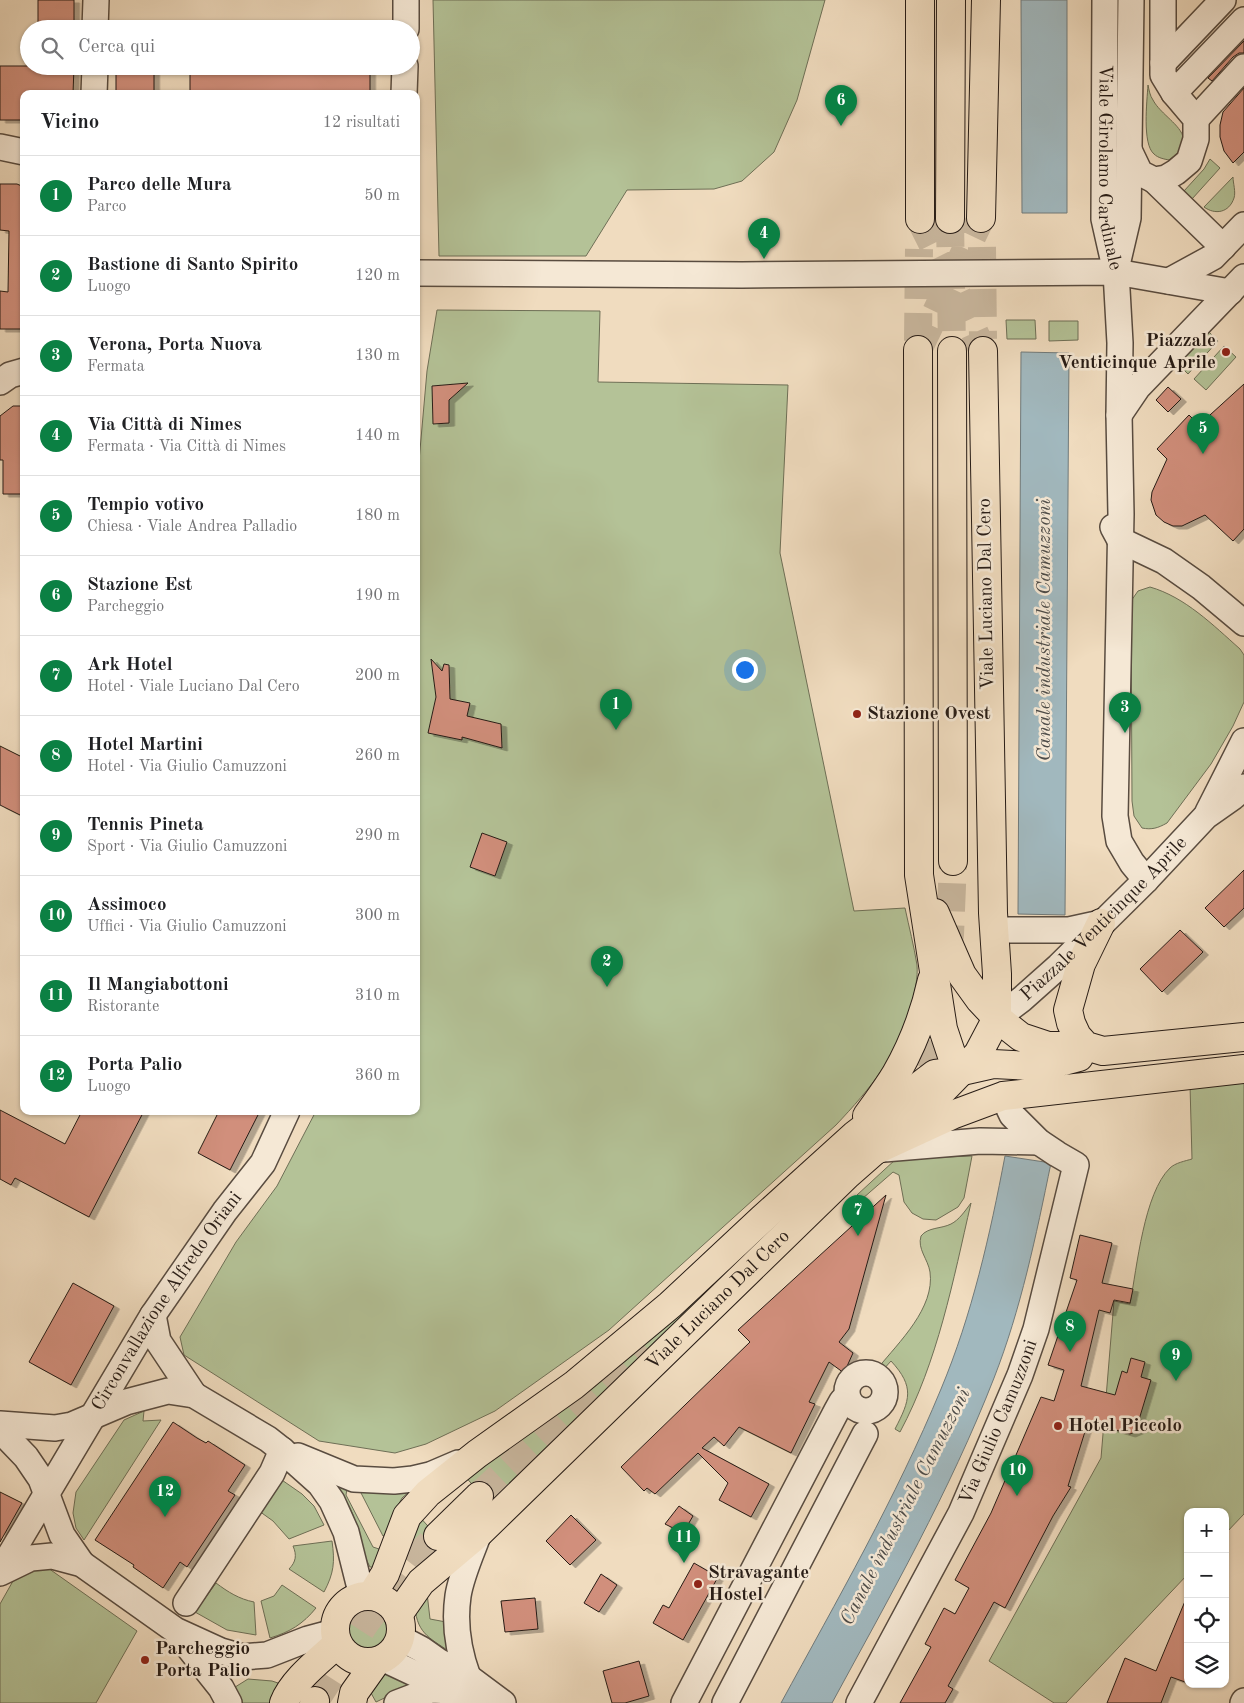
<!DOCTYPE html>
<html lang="it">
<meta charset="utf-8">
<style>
:root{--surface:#fff;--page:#f2f2f2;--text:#202124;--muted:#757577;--line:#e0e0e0;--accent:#0b8043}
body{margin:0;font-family:"Old Standard TT",serif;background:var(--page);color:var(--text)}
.controls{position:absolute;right:15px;bottom:15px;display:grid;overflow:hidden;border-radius:10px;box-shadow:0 1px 4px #0004}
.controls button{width:45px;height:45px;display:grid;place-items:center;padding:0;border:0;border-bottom:1px solid var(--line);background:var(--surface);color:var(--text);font:25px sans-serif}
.you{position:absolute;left:744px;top:669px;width:18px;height:18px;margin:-12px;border:4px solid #fff;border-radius:50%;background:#1a73e8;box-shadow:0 0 0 8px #1a73e833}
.badge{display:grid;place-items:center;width:32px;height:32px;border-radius:50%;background:var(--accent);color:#fff;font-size:16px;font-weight:700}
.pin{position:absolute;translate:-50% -41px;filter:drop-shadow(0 1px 2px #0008)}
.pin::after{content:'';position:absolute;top:26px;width:18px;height:15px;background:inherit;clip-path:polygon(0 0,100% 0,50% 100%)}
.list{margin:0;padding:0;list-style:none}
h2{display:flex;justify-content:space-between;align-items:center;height:65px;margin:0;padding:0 20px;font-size:21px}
h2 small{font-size:16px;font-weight:400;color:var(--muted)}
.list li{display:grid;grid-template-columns:32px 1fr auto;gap:15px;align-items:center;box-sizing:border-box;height:80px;padding:0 20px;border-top:1px solid var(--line)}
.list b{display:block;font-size:19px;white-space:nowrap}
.list p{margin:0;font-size:16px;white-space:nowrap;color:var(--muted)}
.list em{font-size:16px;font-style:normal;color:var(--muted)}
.icon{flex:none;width:28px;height:28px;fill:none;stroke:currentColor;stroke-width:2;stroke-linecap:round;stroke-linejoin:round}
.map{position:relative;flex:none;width:1244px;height:1703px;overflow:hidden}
.search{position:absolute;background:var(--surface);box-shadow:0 1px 4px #0004;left:20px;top:20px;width:400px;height:55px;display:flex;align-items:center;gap:12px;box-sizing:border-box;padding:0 18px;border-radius:28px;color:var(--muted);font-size:19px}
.panel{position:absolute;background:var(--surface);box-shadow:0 1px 4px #0004;left:20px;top:90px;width:400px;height:1025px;border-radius:10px}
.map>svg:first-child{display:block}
.green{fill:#b4c297;stroke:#6e6f56}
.water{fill:#a1b8be;stroke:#707a7b}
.building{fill:#d18f7c;stroke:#271c16;filter:url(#shadow)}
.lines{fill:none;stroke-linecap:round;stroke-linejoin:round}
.major-tunnel{stroke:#c8b69d;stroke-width:28;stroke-dasharray:28 14;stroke-linecap:butt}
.minor-casing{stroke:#594c40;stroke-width:28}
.major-casing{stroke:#271c16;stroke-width:30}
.highway-casing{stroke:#271c16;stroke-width:30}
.minor{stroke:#f5e8d5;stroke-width:25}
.major{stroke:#f0dcbf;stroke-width:28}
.highway{stroke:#f0dcbf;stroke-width:28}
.poi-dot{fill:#8f2418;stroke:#f5e8d5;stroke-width:2}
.labels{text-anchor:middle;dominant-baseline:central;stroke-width:5;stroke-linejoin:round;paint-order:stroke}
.street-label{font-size:19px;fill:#271c16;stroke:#f5e8d5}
.poi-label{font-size:19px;font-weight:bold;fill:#271c16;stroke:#f5e8d5;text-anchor:start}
.water-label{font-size:20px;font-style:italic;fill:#4c4b48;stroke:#f5e8d5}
</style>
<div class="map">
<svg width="1244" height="1703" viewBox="0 0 1244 1703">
<defs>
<filter id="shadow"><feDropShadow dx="5.5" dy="3" stdDeviation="0" flood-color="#0004"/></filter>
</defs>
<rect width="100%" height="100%" fill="#f0dcbf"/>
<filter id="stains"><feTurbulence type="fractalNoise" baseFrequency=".004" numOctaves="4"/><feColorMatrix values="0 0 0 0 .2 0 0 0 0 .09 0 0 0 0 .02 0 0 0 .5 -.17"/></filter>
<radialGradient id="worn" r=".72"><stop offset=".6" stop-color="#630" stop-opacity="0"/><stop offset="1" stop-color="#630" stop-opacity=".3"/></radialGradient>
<!-- green -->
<path class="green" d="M433,0H825L797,100L774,152L742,181L714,189L627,190L586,256H439Z
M1148,85C1149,90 1150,96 1153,100C1164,121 1205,135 1169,160C1164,159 1158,158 1154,154C1142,144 1147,101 1148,85Z
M1210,159L1220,168L1192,199L1184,191L1204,169Z
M1233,177C1233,183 1236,192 1234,198C1229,213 1215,215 1204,207Z
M437,310L600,311L598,382L788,385L780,553L854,911L905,908C909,927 914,946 917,965C918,978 915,990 912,1003C899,1054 871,1088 836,1125L609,1330L495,1411L426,1444L395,1453L319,1441L184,1355L180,1337L236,1242L277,1186L316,1111H416V495L427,371Z
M1006,320H1035L1036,339H1007Z
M1049,321H1078V340L1049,341Z
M1207,330L1218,341L1188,374L1177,363Z
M1224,346L1236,357L1206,390L1194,379Z
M1150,587C1185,597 1213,625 1240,649L1244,655V702L1233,726L1211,764L1167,823C1158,828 1152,830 1142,828L1134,816L1132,801L1131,601L1138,591Z
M1244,1079V1514L1225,1534V1512H1188V1574L1066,1703H1054L989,1661L1101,1458L1114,1301L1130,1304C1137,1267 1144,1193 1170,1168C1175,1163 1185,1161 1192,1159L1190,1085Z
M972,1156L964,1198L958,1207L936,1220L923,1219L912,1213L904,1202L899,1175L893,1172L862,1199L857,1195L896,1159Z
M971,1203C953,1281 938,1361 900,1432L895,1429C910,1400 915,1387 891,1361L882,1371L878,1368C899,1342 935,1308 930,1272C928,1259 917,1249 921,1236C928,1227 941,1229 951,1224C959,1220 965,1211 971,1203Z
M762,1237L491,1505L461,1472Z
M144,1411L143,1421L161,1420L84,1540L76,1528L73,1513L76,1492L124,1420Z
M279,1478L302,1494L314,1506L324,1525L289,1539L273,1521L259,1511Z
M422,1480L402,1498L392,1517L386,1535L383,1536L359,1489Z
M348,1482L346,1495L373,1547L382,1550L373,1567H370C361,1551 361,1538 355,1521C351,1507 343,1495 334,1483Z
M417,1514L447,1547L423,1568L414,1550L403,1545Z
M332,1541C335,1562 334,1573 324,1592L289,1569C296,1562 297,1555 293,1546Z
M39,1567L48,1568L137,1631L96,1703H0V1604L13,1581Z
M216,1583C228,1592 239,1599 254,1602L256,1635L227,1630L195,1612Z
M282,1585L316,1608C303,1624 290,1632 270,1638L261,1601L274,1596Z
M427,1593L430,1619L446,1622L453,1654C432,1639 417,1635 415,1607Z
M347 1630a20 20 0 1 1 40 0a20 20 0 1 1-40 0Z
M383,1670L425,1683L397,1692L376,1702L371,1693Z
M248,1679L272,1681L278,1683L271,1703H239L232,1689Z"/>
<!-- water -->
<path class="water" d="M1021,0H1067V213H1022Z
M1021,352L1069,353L1065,915L1018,914Z
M1005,1156L1051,1163C1036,1236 1021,1309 994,1378C950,1491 890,1596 832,1703H781C837,1600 896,1498 941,1389C972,1315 990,1235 1005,1156Z"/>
<!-- building -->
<path class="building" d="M38,0H74V29H38Z
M1244,41V53H1239L1233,57L1212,81L1208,78Z
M0,66H74L73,94H24V120H0Z
M116,66H154V94H116Z
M190,66H370V94H190Z
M1244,88V152L1233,163L1224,151L1220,137V125L1223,112Z
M0,184H17L24,187V329H0V291L8,292L9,231L0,230Z
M468,383L449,400V423L433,424L432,386Z
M1244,384V529L1233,541L1205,515L1182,526H1173L1164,522L1156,515L1151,500L1152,492L1167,459L1157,449L1189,415L1199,425Z
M1168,387L1181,399L1168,412L1156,400Z
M13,406H24V494H3V460H0V416Z
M431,659L442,671L444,664L449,665L450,699L470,703L467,716L501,724L502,748L462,737V740L428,733L436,697Z
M0,746L24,758V817L0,805Z
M482,833L507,842L495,876L470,867Z
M1244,870V908L1224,927L1205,908Z
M1180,930L1203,952L1162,992L1140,969Z
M0,1110L65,1144L82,1111H144L89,1217L15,1178L11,1185L0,1179Z
M219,1111H260L230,1170L198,1153Z
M886,1195L849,1329L839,1342L853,1353L844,1373L829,1362L809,1402L815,1404L791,1453L739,1427L724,1446L714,1437L702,1448L769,1484L751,1517L719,1500L728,1483L698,1453L655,1494L647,1488L644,1491L621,1467L750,1342L738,1330Z
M1080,1235L1112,1243L1102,1283L1133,1289L1130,1303L1114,1300L1110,1313L1099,1310L1081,1386L1115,1395L1122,1371L1127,1373L1131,1358L1145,1362L1141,1377L1151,1380L1138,1423L1142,1429L1130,1434L1088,1422L1068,1486L1071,1487L1053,1516L1005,1608L994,1602L948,1686L953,1689L945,1703H900L931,1647L925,1644L944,1608L955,1614L969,1588L955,1580L991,1513L1041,1397L1054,1401L1064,1370L1048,1365L1077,1280L1070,1278Z
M73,1283L114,1306L71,1385L29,1362Z
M173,1422L197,1438L206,1443L208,1441L245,1465L228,1491L235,1495L187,1567L180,1562L163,1588L133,1567L134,1565L95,1540Z
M0,1492L22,1503L0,1542Z
M679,1506L693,1516L683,1533L665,1524Z
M571,1515L596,1540L570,1565L546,1541Z
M694,1563L718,1577L683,1640L653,1623L663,1605L669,1608Z
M601,1574L617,1585L599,1612L584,1603Z
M1188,1594V1683L1171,1677L1161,1703H1107L1125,1658L1156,1671Z
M535,1598L538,1629L505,1632L501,1601Z
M639,1661L649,1696L625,1703H612L603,1671Z"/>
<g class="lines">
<!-- major-tunnel -->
<path class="major-tunnel" d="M920,219L951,281L983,351
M950,219L952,351
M982,247L983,339
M918,341L919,249
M918,350L981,218
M947,953L950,935L953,861
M896,1101C920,1071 933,1038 939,1000
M479,1496L642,1343
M315,1701L366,1622L414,1559L438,1536"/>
<defs>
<g id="minor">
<path id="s1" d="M1105,0L1104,219L1116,272L1120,343L1119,415L1121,514L1115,816L1119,841L1132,863L1146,880"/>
<path d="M95,29L96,0"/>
<path d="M406,29V0"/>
<path d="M1163,63L1223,0"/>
<path d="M1174,93L1244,20"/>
<path d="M94,94L95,66"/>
<path d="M404,94L405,66"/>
<path d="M1196,119L1244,67"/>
<path d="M0,147L24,152"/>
<path d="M1129,150L1140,173L1154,180L1166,178L1176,172L1189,161L1196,139V119L1174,93L1163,75V0"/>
<path d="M1154,180L1223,247"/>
<path d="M1117,265L1128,218L1131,0"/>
<path d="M416,273L742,275L1116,272L1230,292"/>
<path d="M1169,281L1213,257L1244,225"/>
<path d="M0,382L10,375L24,371"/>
<path d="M1119,415L1138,387L1244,277"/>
<path d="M1113,527L1120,540L1164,561L1201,587L1244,623"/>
<path d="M1208,812L1244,741"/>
<path d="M994,930H1069L1101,923"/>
<path id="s2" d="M997,1018L1022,999L1059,966L1146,880L1206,816L1233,797L1244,787"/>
<path d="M884,1149L980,1141L1039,1142"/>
<path d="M153,1315L158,1341L194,1395"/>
<circle cx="866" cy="1392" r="19"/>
<path d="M0,1424L55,1428L72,1425L126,1402L168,1391L194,1395L268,1439L282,1450L320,1484L332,1501L346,1532L362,1596"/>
<path d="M0,1430L26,1457L41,1479L62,1535L82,1564"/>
<path d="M298,1456L354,1479L394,1481L413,1479L430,1475L458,1463"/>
<path id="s3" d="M0,1572L153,1315L225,1211L263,1163L287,1111"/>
<path d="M0,1573L31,1558L52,1556L82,1564L175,1630L221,1651L242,1657L267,1655L308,1639L334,1632"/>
<path d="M186,1603L272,1473L282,1450"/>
<path d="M178,1634L221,1688L229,1703"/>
<path d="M400,1638L421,1649L438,1661L468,1677L503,1703"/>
<path d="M384,1659L452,1691L485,1703"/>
<path d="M468,1677C458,1650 454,1624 458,1596C461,1576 472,1552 479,1533"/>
<path d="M397,1703L431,1690L452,1691"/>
<path d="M684,1703L837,1410L842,1401L847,1398"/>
<path d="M725,1703L865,1434"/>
<path id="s4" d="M859,1703L961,1513L1020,1375L1036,1329L1076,1165L1057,1154L1039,1142L1012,1115L1003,1096"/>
<path d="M1243,1703L1244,1701"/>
</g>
<g id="major">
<path d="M920,0V219"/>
<path d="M981,218L986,0"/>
<path d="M950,219L951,0"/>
<path d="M918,350L919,875L943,1029L952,1056L962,1071"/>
<path d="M952,351L953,861"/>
<path d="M935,913L962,975L980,1000L997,1018"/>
<path d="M867,1116C877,1102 887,1089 896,1074C912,1046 925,1012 932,980"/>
<path d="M438,1536L479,1496"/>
<circle cx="368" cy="1629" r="33"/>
<path d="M371,1596L385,1574L407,1516L428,1493L477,1454L574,1385L670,1305L762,1219L855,1135L935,1074L961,1071"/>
<path id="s5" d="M398,1615L421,1582L479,1533L847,1175L937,1096L978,1054L997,1018V974L993,913L983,351"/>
<path d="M284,1703C293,1680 320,1660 337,1644"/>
<path d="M314,1703L315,1701"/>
<path d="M352,1703L354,1693L376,1662"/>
</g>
<path id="highway" d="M997,1018L1021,1037L1048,1046H1086L1103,1051L1244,1037
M1086,1046L1077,1036L1071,1023L1068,1010L1081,964L1101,923
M962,1071L993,1064L1030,1066L1064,1061L1079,1057
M876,1150L952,1115L1003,1096L1244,1069"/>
</defs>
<!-- minor casing -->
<use href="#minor" class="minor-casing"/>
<!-- major casing -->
<use href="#major" class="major-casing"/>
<!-- highway casing -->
<use href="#highway" class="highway-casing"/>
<!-- minor -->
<use href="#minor" class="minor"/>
<!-- major -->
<use href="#major" class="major"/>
<!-- highway -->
<use href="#highway" class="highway"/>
</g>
<!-- markers -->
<g class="poi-dot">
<circle cx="1226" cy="352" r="5"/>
<circle cx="857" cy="714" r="5"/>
<circle cx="1058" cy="1426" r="5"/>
<circle cx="698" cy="1584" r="5"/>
<circle cx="145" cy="1660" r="5"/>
</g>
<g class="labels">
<!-- street labels -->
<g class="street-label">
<text stroke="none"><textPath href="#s1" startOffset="168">Viale Girolamo Cardinale</textPath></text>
<text transform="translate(987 594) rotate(-91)">Viale Luciano Dal Cero</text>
<text stroke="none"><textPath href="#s2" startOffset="146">Piazzale Venticinque Aprile</textPath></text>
<text stroke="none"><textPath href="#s5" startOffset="450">Viale Luciano Dal Cero</textPath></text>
<text stroke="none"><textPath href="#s3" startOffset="318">Circonvallazione Alfredo Oriani</textPath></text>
<text stroke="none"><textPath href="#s4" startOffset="314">Via Giulio Camuzzoni</textPath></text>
</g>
<!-- poi labels -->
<g class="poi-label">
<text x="1216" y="341" text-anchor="end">Piazzale<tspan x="1216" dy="22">Venticinque Aprile</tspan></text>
<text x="867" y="714">Stazione Ovest</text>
<text x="1068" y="1426">Hotel Piccolo</text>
<text x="708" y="1573">Stravagante<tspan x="708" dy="22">Hostel</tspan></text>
<text x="155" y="1649">Parcheggio<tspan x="155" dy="22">Porta Palio</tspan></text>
</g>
<!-- water labels -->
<g class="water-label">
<text transform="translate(1045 630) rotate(-90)">Canale industriale Camuzzoni</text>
<text transform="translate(906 1507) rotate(-63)">Canale industriale Camuzzoni</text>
</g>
</g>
<rect width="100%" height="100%" filter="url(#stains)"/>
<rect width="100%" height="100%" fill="url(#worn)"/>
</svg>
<div class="controls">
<button>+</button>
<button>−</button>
<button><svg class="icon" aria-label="locate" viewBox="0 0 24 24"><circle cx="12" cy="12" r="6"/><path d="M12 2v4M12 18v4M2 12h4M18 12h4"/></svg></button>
<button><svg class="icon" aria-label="layers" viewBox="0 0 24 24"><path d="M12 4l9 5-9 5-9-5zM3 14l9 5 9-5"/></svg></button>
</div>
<div class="you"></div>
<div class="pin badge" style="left:616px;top:730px">1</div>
<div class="pin badge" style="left:607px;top:987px">2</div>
<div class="pin badge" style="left:1125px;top:733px">3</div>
<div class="pin badge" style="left:764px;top:259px">4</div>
<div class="pin badge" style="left:1203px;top:454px">5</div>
<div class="pin badge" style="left:841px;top:126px">6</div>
<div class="pin badge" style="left:858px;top:1236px">7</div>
<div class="pin badge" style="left:1070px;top:1352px">8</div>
<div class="pin badge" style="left:1176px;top:1381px">9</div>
<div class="pin badge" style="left:1017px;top:1496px">10</div>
<div class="pin badge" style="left:684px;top:1563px">11</div>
<div class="pin badge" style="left:165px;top:1517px">12</div>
<div class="search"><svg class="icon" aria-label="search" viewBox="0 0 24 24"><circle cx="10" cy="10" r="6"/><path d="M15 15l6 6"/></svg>Cerca qui</div>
<section class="panel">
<h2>Vicino<small>12 risultati</small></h2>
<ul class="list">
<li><span class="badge">1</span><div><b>Parco delle Mura</b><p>Parco</p></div><em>50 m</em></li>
<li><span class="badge">2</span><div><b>Bastione di Santo Spirito</b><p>Luogo</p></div><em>120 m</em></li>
<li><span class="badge">3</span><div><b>Verona, Porta Nuova</b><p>Fermata</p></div><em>130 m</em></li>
<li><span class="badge">4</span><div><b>Via Città di Nimes</b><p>Fermata · Via Città di Nimes</p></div><em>140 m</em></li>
<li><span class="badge">5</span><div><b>Tempio votivo</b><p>Chiesa · Viale Andrea Palladio</p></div><em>180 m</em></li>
<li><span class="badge">6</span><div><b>Stazione Est</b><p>Parcheggio</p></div><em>190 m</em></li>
<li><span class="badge">7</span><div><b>Ark Hotel</b><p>Hotel · Viale Luciano Dal Cero</p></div><em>200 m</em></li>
<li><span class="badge">8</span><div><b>Hotel Martini</b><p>Hotel · Via Giulio Camuzzoni</p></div><em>260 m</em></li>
<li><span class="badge">9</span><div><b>Tennis Pineta</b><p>Sport · Via Giulio Camuzzoni</p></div><em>290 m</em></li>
<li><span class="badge">10</span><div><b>Assimoco</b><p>Uffici · Via Giulio Camuzzoni</p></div><em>300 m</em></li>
<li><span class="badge">11</span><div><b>Il Mangiabottoni</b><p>Ristorante</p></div><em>310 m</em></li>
<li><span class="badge">12</span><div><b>Porta Palio</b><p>Luogo</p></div><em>360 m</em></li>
</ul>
</section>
</div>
